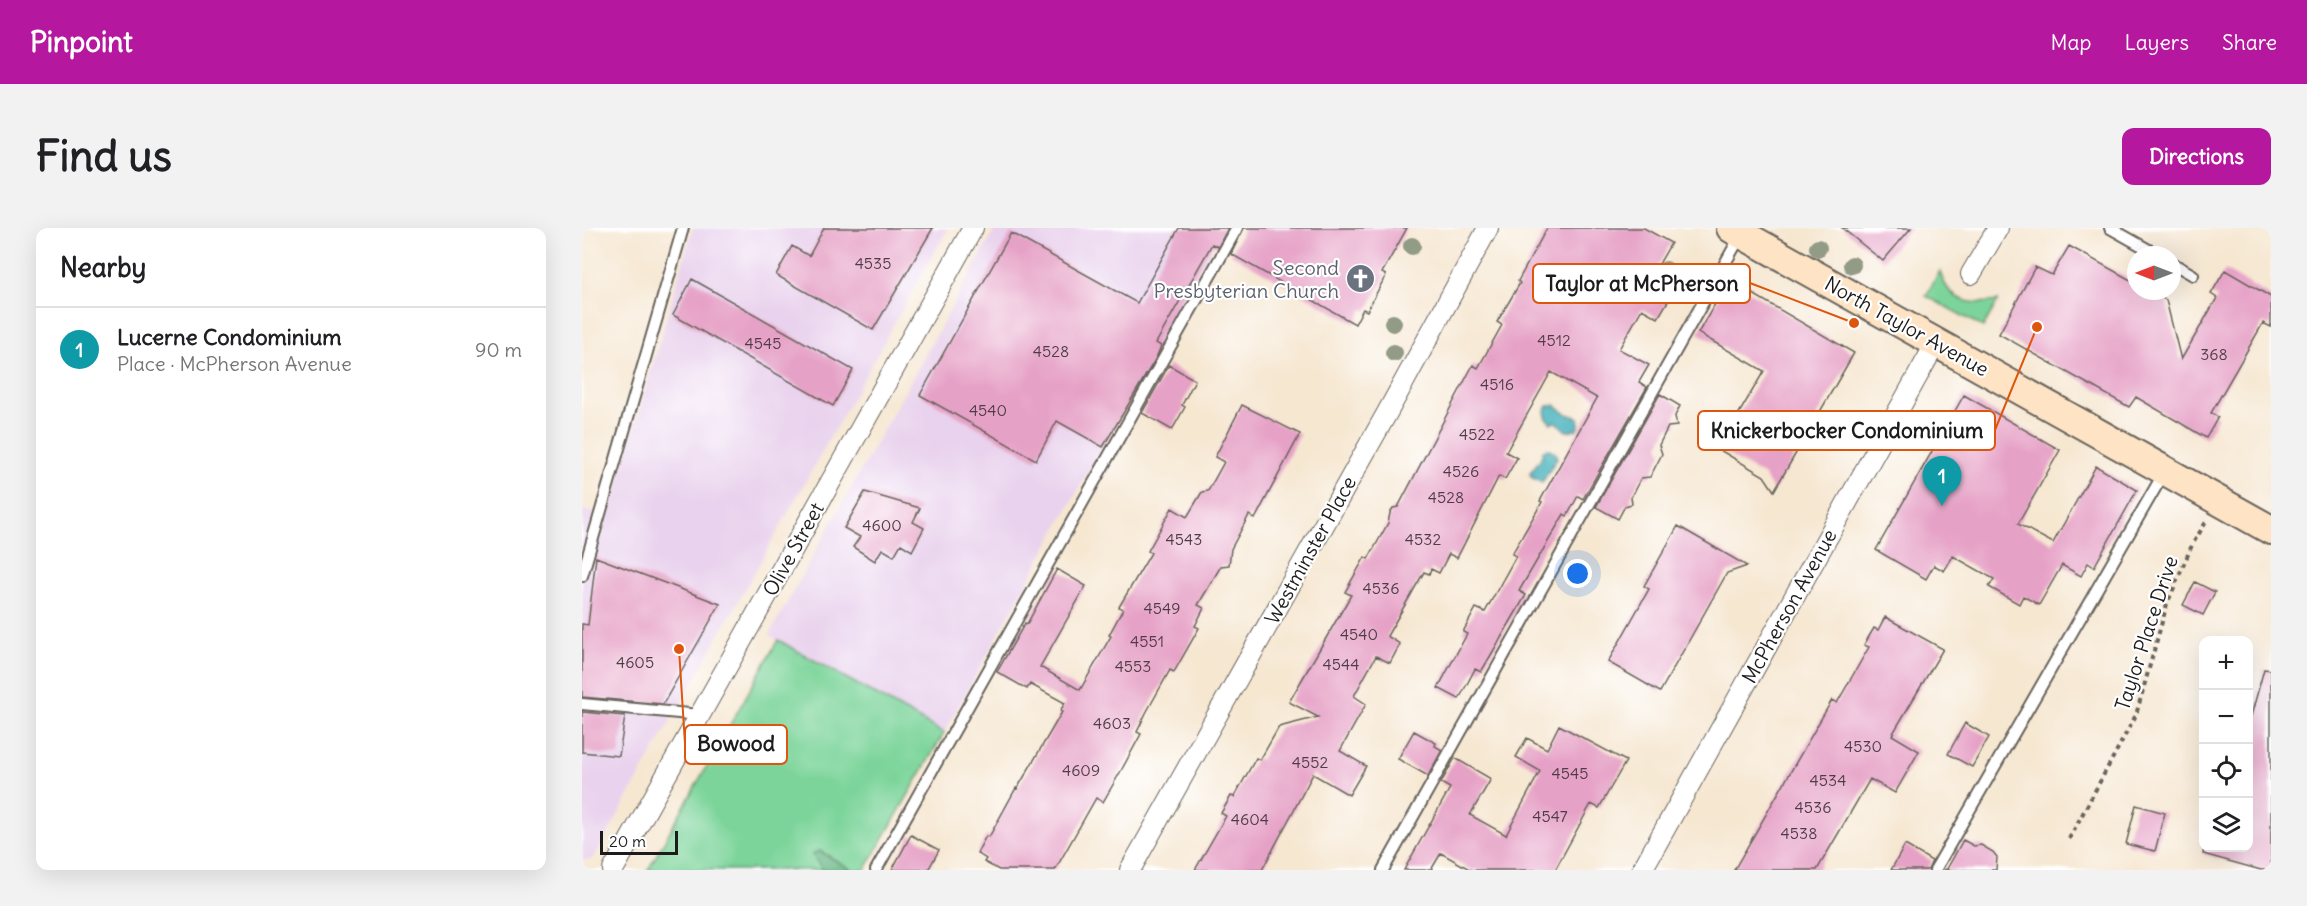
<!DOCTYPE html>
<meta charset="utf-8">
<style>
:root{--surface:#fff;--page:#f2f2f2;--text:#202124;--muted:#757577;--line:#e0e0e0;--accent:#b5179e}
body{margin:0;font-family:Delius,sans-serif;background:var(--page);color:var(--text)}
.controls{position:absolute;right:18px;bottom:18px;display:grid;overflow:hidden;border-radius:12px;box-shadow:0 6px 24px #0002}
.controls button{width:54px;height:54px;display:grid;place-items:center;padding:0;border:0;border-bottom:2px solid var(--line);background:var(--surface);color:var(--text);font:30px sans-serif}
.compass{position:absolute;left:1545px;top:18px;width:54px;height:54px;border-radius:50%;background:var(--surface);box-shadow:0 6px 24px #0002;rotate:270deg}
.scale{position:absolute;left:18px;bottom:15px;width:78px;box-sizing:border-box;padding-left:6px;border:3px solid #1c1c1c;border-top:0;font-size:16px;line-height:21px;white-space:nowrap;color:#1c1c1c;-webkit-text-stroke:4px #fff;paint-order:stroke}
.you{position:absolute;left:996px;top:346px;width:21px;height:21px;margin:-15px;border:4px solid #fff;border-radius:50%;background:#1a73e8;box-shadow:0 0 0 9px #1a73e833}
.badge{display:grid;place-items:center;width:39px;height:39px;border-radius:50%;background:var(--accent);color:#fff;font-size:20px;font-weight:700}
.pin{position:absolute;translate:-50% -50px;filter:drop-shadow(0 2px 3px #0008)}
.pin::after{content:'';position:absolute;top:32px;width:21px;height:18px;background:inherit;clip-path:polygon(0 0,100% 0,50% 100%)}
.list{margin:0;padding:0;list-style:none}
h2{display:flex;justify-content:space-between;align-items:center;height:78px;margin:0;padding:0 24px;font-size:26px}
h2 small{font-size:20px;font-weight:400;color:var(--muted)}
.list li{display:grid;grid-template-columns:39px 1fr auto;gap:18px;align-items:center;box-sizing:border-box;height:84px;padding:0 24px;border-top:2px solid var(--line)}
.list b{display:block;font-size:22px;white-space:nowrap}
.list p{margin:0;font-size:20px;white-space:nowrap;color:var(--muted)}
.list em{font-size:20px;font-style:normal;color:var(--muted)}
.icon{flex:none;width:33px;height:33px;fill:none;stroke:currentColor;stroke-width:2;stroke-linecap:round;stroke-linejoin:round}
.map{position:relative;flex:none;width:1689px;height:642px;overflow:hidden;border-radius:12px}
header{display:flex;align-items:center;gap:36px;box-sizing:border-box;height:84px;padding:0 30px;background:var(--accent);color:#fff}
header strong{font-size:28px}
nav{display:flex;gap:33px;margin-inline-start:auto;font-size:21px}
.intro{display:flex;align-items:center;justify-content:space-between;box-sizing:border-box;height:144px;padding:0 36px}
h1{margin:0;font-size:42px}
.button{padding:15px 27px;border-radius:12px;background:var(--accent);color:#fff;font-size:21px;font-weight:700}
main{display:flex;gap:36px;padding:0 36px}
aside{flex:1;background:var(--surface);border-radius:12px;box-shadow:0 6px 24px #0002}
.map>svg:first-child{display:block}
.built{fill:#e9d2ed}
.green{fill:#7cd49a;stroke:#4c785b;stroke-width:1.5}
.forest{fill:#65b682;stroke:#40694f;stroke-width:1.5}
.water{fill:#3fafb9;stroke:#2e666a;stroke-width:1.5}
.building{fill:#e6a1c6}
.lines{fill:none;stroke-linecap:round;stroke-linejoin:round}
.lane-casing{stroke:#68635b;stroke-width:14}
.street-casing{stroke:#68635b;stroke-width:22}
.secondary-casing{stroke:#68635b;stroke-width:32}
.path{stroke:#68635b;stroke-width:4;stroke-dasharray:4.5 4.5;stroke-linecap:butt}
.lane{stroke:#fff;stroke-width:10}
.street{stroke:#fff;stroke-width:20}
.secondary{stroke:#fee4c5;stroke-width:28}
.tree{fill:#919b86}
.labels{text-anchor:middle;dominant-baseline:central;stroke-width:4.5;stroke-linejoin:round;paint-order:stroke}
.number-label{font-size:16px;fill:#4e3d46}
.worship-label{font-size:20px;fill:#5b616d;stroke:#fff;text-anchor:end}
.street-label{font-size:20px;fill:#1c1c1c;stroke:#fff}
.leader{fill:none;stroke:#de560d;stroke-width:2}
.callout-dot{fill:#de560d;stroke:#fff;stroke-width:2}
.callout{fill:#fff;stroke:#de560d;stroke-width:2}
.callout-label{font-size:21px;text-anchor:middle;font-weight:bold;fill:#1c1c1c}
</style>
<header>
<strong>Pinpoint</strong>
<nav><a>Map</a><a>Layers</a><a>Share</a></nav>
</header>
<div class="intro"><h1>Find us</h1><a class="button">Directions</a></div>
<main>
<aside>
<h2>Nearby<small></small></h2>
<ul class="list">
<li><span class="badge" style="background:#0f9aa8">1</span><div><b>Lucerne Condominium</b><p>Place · McPherson Avenue</p></div><em>90 m</em></li>
</ul>
</aside>
<div class="map">
<svg width="1689" height="642" viewBox="0 0 1689 642">
<rect width="100%" height="100%" fill="#fff"/>
<filter id="ink" filterUnits="userSpaceOnUse"><feTurbulence type="fractalNoise" baseFrequency=".0167" numOctaves="2"/><feDisplacementMap in="SourceGraphic" scale="12" xChannelSelector="R" yChannelSelector="G"/><feConvolveMatrix kernelMatrix="1 2 1 2 8 2 1 2 1" color-interpolation-filters="sRGB"/></filter>
<filter id="wash" filterUnits="userSpaceOnUse"><feTurbulence type="fractalNoise" baseFrequency=".008" numOctaves="4" result="noise"/><feDisplacementMap in="SourceGraphic" scale="24" xChannelSelector="R" yChannelSelector="G"/><feGaussianBlur stdDeviation="1.35" result="paint"/><feColorMatrix in="noise" values="0 0 0 0 0 0 0 0 0 0 0 0 0 0 0 0 0 1.4 0 .05"/><feComposite in="paint" operator="in"/></filter>
<g filter="url(#wash)">
<rect width="100%" height="100%" fill="#f6e7d1"/>
<!-- built -->
<path class="built" d="M111,0H366L13,628L8,632H0V282L27,285Z
M414,0H641L362,505L187,407Z"/>
<!-- green -->
<path class="green" d="M1358,43C1366,74 1389,78 1416,73L1401,99L1344,68Z
M196,412L362,505L283,642H270L238,623L231,626L241,642H66Z"/>
<!-- forest -->
<path class="forest" d="M238,623L270,642H241L230,626Z"/>
<!-- water -->
<path class="water" d="M974,177L983,185L997,190V198L994,202L984,203L974,194L969,195L965,191L963,184L966,178Z
M967,221L973,224L975,230L960,255L949,249L948,245L959,230L961,222Z"/>
<g id="blocks">
<!-- building -->
<path class="building" d="M242,0H351L291,102L194,47L210,18L227,28Z
M597,0H646L636,19L630,16L574,115L579,118L574,130L521,219L475,193L454,232L338,167L429,5L555,75Z
M662,0H825L800,45L804,47L785,83L781,81L773,96L649,26Z
M965,0H1062L1089,15L1073,43L1096,56L1076,90L1060,81L1037,121L1067,137L1057,154L1065,159L1001,271L996,268L985,288L982,286L937,363L944,367L899,444L893,441L877,471L856,460L885,406L881,404L894,380L903,384L934,328L930,326L960,274L958,273L1015,170L969,144L924,224L935,230L923,251L917,248L875,330L867,326L857,345L849,341L847,346L842,344L805,408L818,416L808,435L794,428L772,468L784,476L758,523L784,538L767,567L731,546L680,642H613L644,588L639,585L649,568L652,569L674,530L678,532L697,499L736,489L707,474L769,367L763,364L783,329L786,331L806,295L808,285L811,280L816,279L891,137L896,140L920,97L915,94L938,55L936,53Z
M1260,0H1329L1301,33Z
M1487,18L1554,55V63H1568L1584,72L1599,132L1635,70L1629,66L1643,42L1689,69V99L1681,95L1629,185L1636,189L1624,210L1554,169L1547,179L1417,106L1453,39L1470,47Z
M110,51L271,142L251,178L91,87Z
M1147,52L1272,125L1192,263L1182,248L1136,221L1182,143L1116,105Z
M587,137L613,152L600,177L603,179L590,202L560,185Z
M1078,166L1098,178L1093,188L1095,198L1086,199L1077,217L1080,226L1068,249L1059,250L1049,269L1050,276L1043,278L1036,291L1014,279Z
M1382,167L1478,222L1436,296L1471,315L1514,238L1555,262L1512,339L1506,335L1499,348L1480,337L1457,377L1441,368L1437,376L1407,359L1412,351L1371,328L1362,343L1352,337L1344,351L1294,322Z
M660,177L718,206L673,291L667,287L649,321L647,337L639,338L616,377L622,380L613,398L617,400L592,444L588,442L564,485L555,504L559,506L540,541L521,574L514,570L473,642H417L402,634L404,631L395,625L404,608L407,609L434,560L435,561L480,484L478,483L483,475L448,456L445,461L415,444L443,395L445,396L475,341L504,358L458,439L498,462L529,408L527,407L541,381L537,379L569,325L566,323L590,280L605,289L620,264L626,263L642,234L633,229Z
M283,264L338,280L331,294L342,300L330,323L319,316L312,328L300,321L293,333L271,319L278,309L262,300Z
M1096,298L1165,338L1145,345L1078,464L1026,434L1067,361L1062,358Z
M14,329L138,376L81,476L0,469V396L6,397Z
M1613,354L1633,364L1621,387L1601,377Z
M1303,389L1361,421L1310,507L1337,523L1313,565L1288,551L1235,642H1152L1250,472L1255,475L1287,419L1282,417L1292,400L1296,402Z
M1682,441L1689,442V642H1679L1621,626L1622,620H1666V499Z
M0,484L43,488L37,528L0,524Z
M1383,495L1407,509L1390,539L1366,526Z
M977,497L1044,533L1017,580L1009,576L973,642H889L859,625L849,642H822L868,560L859,555L873,530L909,551L888,587L924,607L958,543L934,529L945,510L965,521Z
M832,503L854,515L853,518L860,522L846,548L816,531Z
M1554,577L1583,585L1573,623L1544,616Z
M329,607L357,622L346,642H310Z
M1381,612L1392,618L1399,617L1411,624L1415,629L1414,642H1362L1365,641Z
M1323,617L1350,633L1346,642H1309Z"/>
</g>
</g>
<g filter="url(#ink)">
<use href="#blocks" fill-opacity="0" stroke="#68635b" stroke-width="1.5"/>
<g class="lines">
<defs>
<path id="lane" d="M1528,0L1576,27
M1590,35L1611,47
M0,348L101,0
M0,476L118,487
M294,642L655,0
M801,642L1159,7
M1353,642L1583,243"/>
<path id="street" d="M1389,46L1416,0
M31,642L391,0
M548,642L805,185L906,0
M1060,642L1354,115"/>
<path id="secondary" d="M1149,0L1689,302"/>
</defs>
<!-- lane casing -->
<use href="#lane" class="lane-casing"/>
<!-- street casing -->
<use href="#street" class="street-casing"/>
<!-- secondary casing -->
<use href="#secondary" class="secondary-casing"/>
<!-- path -->
<path class="path" d="M1487,611L1554,487L1585,376L1610,317L1624,294"/>
<!-- lane -->
<use href="#lane" class="lane"/>
<!-- street -->
<use href="#street" class="street"/>
<!-- secondary -->
<use href="#secondary" class="secondary"/>
</g>
<!-- trees -->
<g class="tree">
<circle cx="830" cy="18" r="9"/>
<circle cx="1236" cy="20" r="9"/>
<circle cx="1270" cy="37" r="9"/>
<circle cx="1084" cy="42" r="9"/>
<circle cx="811" cy="95" r="9"/>
<circle cx="812" cy="125" r="9"/>
</g>
</g>
<!-- icons -->
<defs>
<symbol id="church-disc" viewBox="-11 -11 22 22"><circle r="9.5" fill="#6b7280" stroke="#fff"/><path d="M-1.2-6h2.4v3.5h3.3v2.4h-3.3V6h-2.4V-.1h-3.3v-2.4h3.3Z" fill="#fff"/></symbol>
</defs>
<g fill-rule="evenodd">
<use href="#church-disc" x="762" y="34" width="33" height="33"/>
</g>
<g class="labels">
<!-- number labels -->
<g class="number-label">
<text x="291" y="35">4535</text>
<text x="972" y="112">4512</text>
<text x="181" y="115">4545</text>
<text x="469" y="123">4528</text>
<text x="1632" y="126">368</text>
<text x="915" y="156">4516</text>
<text x="406" y="182">4540</text>
<text x="895" y="206">4522</text>
<text x="879" y="243">4526</text>
<text x="864" y="269">4528</text>
<text x="300" y="297">4600</text>
<text x="602" y="311">4543</text>
<text x="841" y="311">4532</text>
<text x="799" y="360">4536</text>
<text x="580" y="380">4549</text>
<text x="777" y="406">4540</text>
<text x="565" y="413">4551</text>
<text x="53" y="434">4605</text>
<text x="759" y="436">4544</text>
<text x="551" y="438">4553</text>
<text x="530" y="495">4603</text>
<text x="1281" y="518">4530</text>
<text x="728" y="534">4552</text>
<text x="499" y="542">4609</text>
<text x="988" y="545">4545</text>
<text x="1246" y="552">4534</text>
<text x="1231" y="579">4536</text>
<text x="968" y="588">4547</text>
<text x="668" y="591">4604</text>
<text x="1217" y="605">4538</text>
</g>
<!-- worship labels -->
<g class="worship-label">
<text x="757" y="39">Second<tspan x="757" dy="23">Presbyterian Church</tspan></text>
</g>
<!-- street labels -->
<g class="street-label">
<text transform="translate(1325 98) rotate(29)">North Taylor Avenue</text>
<text transform="translate(211 321) rotate(-61)">Olive Street</text>
<text transform="translate(728 322) rotate(-61)">Westminster Place</text>
<text transform="translate(1207 378) rotate(-61)">McPherson Avenue</text>
<text transform="translate(1564 405) rotate(-72)">Taylor Place Drive</text>
</g>
</g>
<!-- callouts -->
<path class="leader" d="M1272 95L1168 55M1455 99L1413 202M97 421L103 516"/>
<g class="callout-dot">
<circle cx="1272" cy="95" r="6"/>
<circle cx="1455" cy="99" r="6"/>
<circle cx="97" cy="421" r="6"/>
</g>
<g class="callout">
<rect x="951" y="36" width="217" height="39" rx="6"/>
<rect x="1116" y="183" width="297" height="39" rx="6"/>
<rect x="103" y="497" width="102" height="39" rx="6"/>
</g>
<g class="callout-label">
<text x="1060" y="63">Taylor at McPherson</text>
<text x="1265" y="210">Knickerbocker Condominium</text>
<text x="154" y="523">Bowood</text>
</g>
</svg>
<div class="controls">
<button>+</button>
<button>−</button>
<button><svg class="icon" aria-label="locate" viewBox="0 0 24 24"><circle cx="12" cy="12" r="6"/><path d="M12 2v4M12 18v4M2 12h4M18 12h4"/></svg></button>
<button><svg class="icon" aria-label="layers" viewBox="0 0 24 24"><path d="M12 4l9 5-9 5-9-5zM3 14l9 5 9-5"/></svg></button>
</div>
<svg class="compass" viewBox="-18 -18 36 36"><path d="M0-13l5 13h-10z" fill="#e53935"/><path d="M0 13l5-13h-10z" fill="#757577"/></svg>
<div class="scale">20 m</div>
<div class="you"></div>
<div class="pin badge" style="left:1360px;top:278px;background:#0f9aa8">1</div>
</div>
</main>
